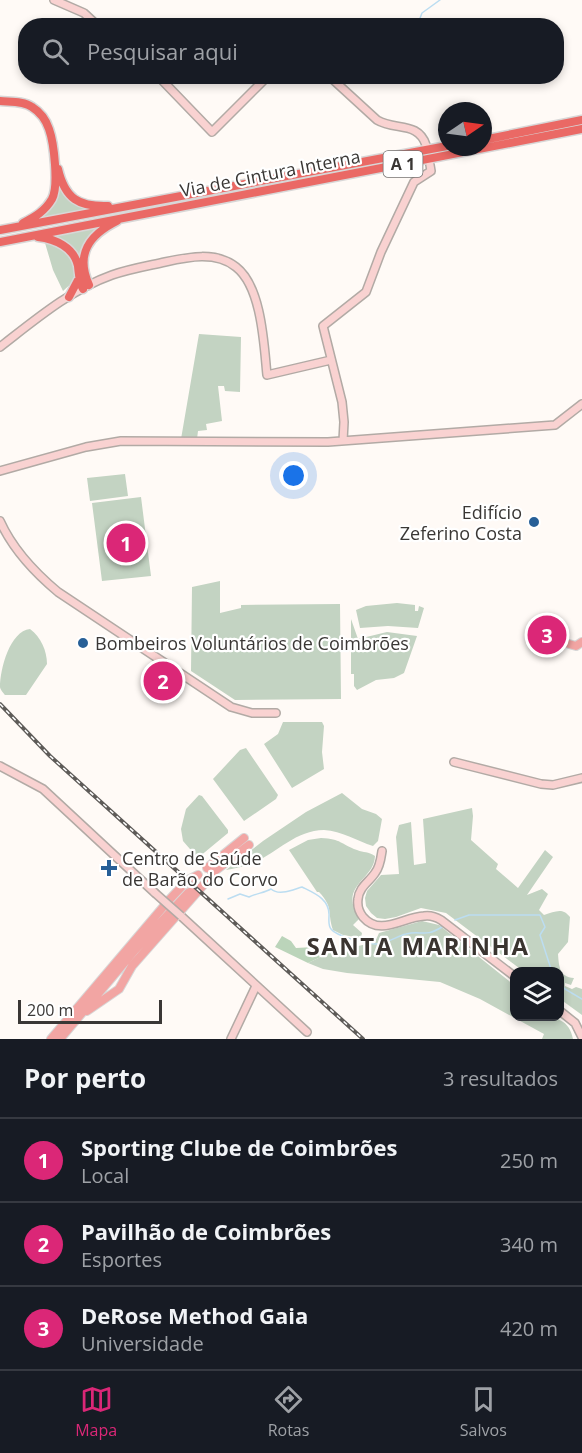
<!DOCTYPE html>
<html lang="pt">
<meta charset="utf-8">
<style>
:root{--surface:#171b24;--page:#242831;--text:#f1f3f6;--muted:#9ea1a6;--line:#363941;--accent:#db2777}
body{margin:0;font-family:"Open Sans",sans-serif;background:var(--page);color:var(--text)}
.controls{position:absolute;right:18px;bottom:18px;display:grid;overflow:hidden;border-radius:12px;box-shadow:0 3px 9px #0003}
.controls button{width:54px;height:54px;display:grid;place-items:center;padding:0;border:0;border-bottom:2px solid var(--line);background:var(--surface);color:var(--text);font:30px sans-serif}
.compass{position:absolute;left:438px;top:102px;width:54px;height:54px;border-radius:50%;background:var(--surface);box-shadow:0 3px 9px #0003;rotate:77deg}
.scale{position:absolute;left:18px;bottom:15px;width:144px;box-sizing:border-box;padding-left:6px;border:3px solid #3a3735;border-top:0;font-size:16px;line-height:21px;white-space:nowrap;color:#3a3735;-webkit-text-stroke:4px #fff;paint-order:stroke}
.you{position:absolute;left:294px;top:476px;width:21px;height:21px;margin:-15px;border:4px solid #fff;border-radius:50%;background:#1a73e8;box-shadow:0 0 0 9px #1a73e833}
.badge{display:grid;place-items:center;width:39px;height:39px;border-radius:50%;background:var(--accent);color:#fff;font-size:20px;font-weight:700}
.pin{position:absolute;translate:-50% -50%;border:3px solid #fff;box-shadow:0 2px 6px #0006}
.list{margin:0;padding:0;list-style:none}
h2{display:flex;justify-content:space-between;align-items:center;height:78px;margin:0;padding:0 24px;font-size:26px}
h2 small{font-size:20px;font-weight:400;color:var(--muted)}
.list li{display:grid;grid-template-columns:39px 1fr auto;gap:18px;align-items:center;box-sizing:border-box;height:84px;padding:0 24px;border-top:2px solid var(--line)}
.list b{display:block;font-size:22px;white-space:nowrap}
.list p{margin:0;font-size:20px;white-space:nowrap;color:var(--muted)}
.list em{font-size:20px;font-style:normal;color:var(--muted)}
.icon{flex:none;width:33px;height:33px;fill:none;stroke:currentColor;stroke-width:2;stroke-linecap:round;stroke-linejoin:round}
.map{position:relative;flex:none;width:582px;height:1039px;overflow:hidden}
.search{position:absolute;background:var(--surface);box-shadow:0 3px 9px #0003;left:18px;right:18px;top:18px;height:66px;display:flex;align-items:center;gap:15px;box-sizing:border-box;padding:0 21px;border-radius:24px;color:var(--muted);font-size:22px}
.sheet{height:330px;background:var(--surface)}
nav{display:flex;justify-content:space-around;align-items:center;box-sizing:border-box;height:84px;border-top:2px solid var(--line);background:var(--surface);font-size:16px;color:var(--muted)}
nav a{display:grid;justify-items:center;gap:3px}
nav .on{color:var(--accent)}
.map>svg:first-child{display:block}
.green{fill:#c3d3c2}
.forest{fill:#bbd4ba}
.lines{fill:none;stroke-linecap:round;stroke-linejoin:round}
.stream{stroke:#bcddf1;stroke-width:1.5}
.secondary-casing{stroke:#b2aaa5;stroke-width:10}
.primary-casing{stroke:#d8d7d7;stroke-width:10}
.highway-casing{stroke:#d8d7d7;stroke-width:11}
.secondary{stroke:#f9d2d1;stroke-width:7}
.primary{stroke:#f2a5a3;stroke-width:8}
.highway{stroke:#ea6965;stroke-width:8}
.rail-casing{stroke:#5e5b58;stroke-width:4}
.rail{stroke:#fff;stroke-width:1.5;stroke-dasharray:4.5;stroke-linecap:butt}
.secondary-bridge-casing{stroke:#b2aaa5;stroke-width:10;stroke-linecap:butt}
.secondary-bridge{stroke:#f9d2d1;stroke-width:7}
.poi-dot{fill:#275f97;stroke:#fff;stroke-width:2}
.labels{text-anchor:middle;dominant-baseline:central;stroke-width:4.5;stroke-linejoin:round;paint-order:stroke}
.shield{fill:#fff;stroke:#757372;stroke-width:1.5}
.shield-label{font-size:16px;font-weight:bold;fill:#3a3735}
.street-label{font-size:18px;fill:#3a3735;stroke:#fff}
.poi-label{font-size:18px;fill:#3a3735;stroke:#fff;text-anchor:start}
.district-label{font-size:24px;font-weight:bold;letter-spacing:1.5px;fill:#3a3430;stroke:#fff}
</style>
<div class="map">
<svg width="582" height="1039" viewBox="0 0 582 1039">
<rect width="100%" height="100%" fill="#fffaf6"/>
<!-- green -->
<path class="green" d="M59,183L79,206L88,209L35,220Z
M99,227C84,241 84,249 81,269L52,237Z
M45,243L58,245L73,262L75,273L73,282L63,291L53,270Z
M199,334L241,337L240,392L225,391L224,386H218L222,421L206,424L207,430L198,431L197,439H181Z
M125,474L128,496L90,501L87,478Z
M141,497L151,576L102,581L92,503Z
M220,581V613L241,608V605L340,604L341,699L235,700L191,671L192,587Z
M397,603L415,605V611H418L419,606L424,608L418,628L388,626L360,628L356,610L366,606Z
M351,619L358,639L387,632L417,636L404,673L394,678L376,680L357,690L354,686V674H351Z
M30,629C41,637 47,651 47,664L26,695H5C4,694 0,689 0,687C0,669 10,631 30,629Z
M283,722H322L324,726L322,752L324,769L292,788L264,744L278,734Z
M246,748L278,795L276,799L244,821L213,779L240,750Z
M342,793L362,809L376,814L382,819L378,841L373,846C357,841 342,831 324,830C296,830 277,853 253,863C244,867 235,868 226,870L263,841L306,812Z
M199,795L202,796L228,830V833L199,857L196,856L183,841L181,829L186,809Z
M472,808L473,816L471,840L498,864L496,869L518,888L545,850L553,857L527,895L542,889L548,894L539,910L544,915C555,912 562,907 570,917L568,942L558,954C559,966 559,977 574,978L571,985L565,983V986L572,989L576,987L582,989V1015L560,999V972L523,971L446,913L421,908L396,917L385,919L377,918L371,913L366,906L365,898L367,891L381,875L399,874L396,837L399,825L411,822L414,865L426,863L423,819Z
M321,838C342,839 340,844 357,850C364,853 368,851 375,856C374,881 338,884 359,919L353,925L362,933L361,938L343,935L333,930C327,912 334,908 319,892H317L289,850L308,840Z
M422,921L439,925L514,985V1016C537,1017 568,1010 573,1039H542L544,1034L480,999L440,982L347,973L323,969L308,963L329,953L375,942L379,933Z"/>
<!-- forest -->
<path class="forest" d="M282,936L291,941L296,948L314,947L329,953L308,963L275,947Z"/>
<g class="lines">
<!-- stream -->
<path class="stream" d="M417,26L422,13L440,0
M228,899L240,894L249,897C257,893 264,893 271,889C279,896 292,890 302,887C314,893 330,899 329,916C329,920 328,925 331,929C336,936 366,944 375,944C385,945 397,936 406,934C422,930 424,938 442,927
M455,920L469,915H540L545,927L540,935L552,972
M560,986L582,999"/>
<defs>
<path id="secondary" d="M54,0L84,13L98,26
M158,76L212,132L268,76
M329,76L377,120C395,131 418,121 426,145
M0,347C35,320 70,290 112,275C129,269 147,266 165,262C188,257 216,251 236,267C262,287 264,346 267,375L331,360
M343,441L344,422L342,402L323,326L366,292L381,252L414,182L431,171L430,165
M0,471L86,447L121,441L328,442L555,425L582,404
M0,521C13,550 34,572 58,592L231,707L252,713H276
M454,762L541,784L553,785L582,778
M0,766L43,789L155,893
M382,851C381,858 380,867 375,873C369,882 359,887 358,899C357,906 359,912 363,917C380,937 403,917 424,916C430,915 436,917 441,920L514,976
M181,916L307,1032
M560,1011L575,1023L582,1037
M231,1039L256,986"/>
<path id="primary" d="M569,644L576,646L582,642
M207,868L244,838
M212,873L249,845
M87,1011L119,989L132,966L206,882
M51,1039L170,899L188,880L198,875
M60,1039L135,950L188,893L199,888"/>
<path id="highway" d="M0,101C10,102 24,101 32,107C40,112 46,120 49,129C54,143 59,186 52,199C45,211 35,217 23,223
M483,140L582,120
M58,169C65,199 79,207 108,206
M0,230L447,146
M38,237C55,239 74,247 78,266C79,275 79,281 83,289
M0,242L582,129
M89,285C75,254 89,235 117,221
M69,297L78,280"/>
</defs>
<!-- secondary casing -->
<use href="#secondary" class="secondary-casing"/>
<!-- primary casing -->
<use href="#primary" class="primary-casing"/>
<!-- highway casing -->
<use href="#highway" class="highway-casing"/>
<!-- secondary -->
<use href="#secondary" class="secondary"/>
<!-- primary -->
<use href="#primary" class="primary"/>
<!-- highway -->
<use href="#highway" class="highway"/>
<defs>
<path id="rail" d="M0,704L50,756L363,1039"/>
</defs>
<!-- rail casing -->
<use href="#rail" class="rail-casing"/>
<!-- rail -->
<use href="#rail" class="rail"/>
<defs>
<path id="secondary-bridge" d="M155,893L181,916"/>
</defs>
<!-- secondary-bridge casing -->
<use href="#secondary-bridge" class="secondary-bridge-casing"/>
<!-- secondary-bridge -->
<use href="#secondary-bridge" class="secondary-bridge"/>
</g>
<!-- markers -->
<g class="poi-dot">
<circle cx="534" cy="522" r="6"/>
<circle cx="83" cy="643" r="6"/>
<path d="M106 859h6v6h6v6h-6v6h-6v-6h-6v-6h6z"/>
</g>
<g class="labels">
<!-- shield labels -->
<rect class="shield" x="383.5" y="151" width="39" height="26" rx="4.5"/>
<g class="shield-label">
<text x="403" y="164">A 1</text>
</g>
<!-- street labels -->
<g class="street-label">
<text transform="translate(270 173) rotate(-11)">Via de Cintura Interna</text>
</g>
<!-- poi labels -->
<g class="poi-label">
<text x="522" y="512" text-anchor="end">Edifício<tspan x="522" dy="21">Zeferino Costa</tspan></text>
<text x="95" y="643">Bombeiros Voluntários de Coimbrões</text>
<text x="122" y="858">Centro de Saúde<tspan x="122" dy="21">de Barão do Corvo</tspan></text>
</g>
<!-- district labels -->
<g class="district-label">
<text x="418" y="945">SANTA MARINHA</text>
</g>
</g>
</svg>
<div class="controls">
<button><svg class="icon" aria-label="layers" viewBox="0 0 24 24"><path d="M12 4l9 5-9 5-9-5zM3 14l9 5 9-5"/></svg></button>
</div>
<svg class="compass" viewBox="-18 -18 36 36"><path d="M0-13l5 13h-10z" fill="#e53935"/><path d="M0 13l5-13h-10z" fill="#9ea1a6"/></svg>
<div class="scale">200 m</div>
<div class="you"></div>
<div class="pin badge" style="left:126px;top:543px">1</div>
<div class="pin badge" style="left:163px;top:681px">2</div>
<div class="pin badge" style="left:547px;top:635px">3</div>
<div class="search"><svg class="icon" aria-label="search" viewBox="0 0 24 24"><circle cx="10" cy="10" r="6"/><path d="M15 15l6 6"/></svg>Pesquisar aqui</div>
</div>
<section class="sheet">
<h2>Por perto<small>3 resultados</small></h2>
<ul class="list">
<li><span class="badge">1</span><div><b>Sporting Clube de Coimbrões</b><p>Local</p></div><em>250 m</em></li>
<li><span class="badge">2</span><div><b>Pavilhão de Coimbrões</b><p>Esportes</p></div><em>340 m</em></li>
<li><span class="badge">3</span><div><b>DeRose Method Gaia</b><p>Universidade</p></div><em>420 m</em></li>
</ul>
</section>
<nav>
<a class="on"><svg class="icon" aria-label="map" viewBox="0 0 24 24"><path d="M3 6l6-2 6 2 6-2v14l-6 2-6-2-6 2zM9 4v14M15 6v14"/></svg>Mapa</a>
<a><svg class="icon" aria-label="directions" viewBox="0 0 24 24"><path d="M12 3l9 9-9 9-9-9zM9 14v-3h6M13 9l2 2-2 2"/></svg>Rotas</a>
<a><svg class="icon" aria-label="saved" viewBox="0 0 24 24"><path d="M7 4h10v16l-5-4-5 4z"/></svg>Salvos</a>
</nav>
